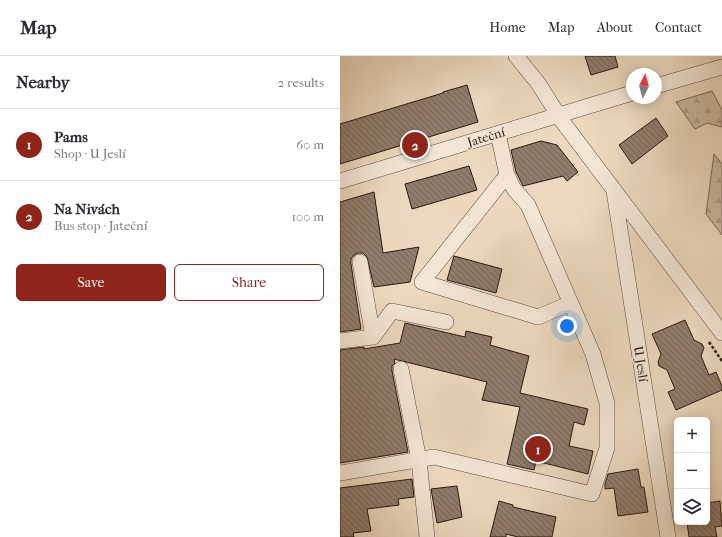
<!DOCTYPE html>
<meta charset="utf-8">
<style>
:root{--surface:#fff;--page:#f2f2f3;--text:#2b2b33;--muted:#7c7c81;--line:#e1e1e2;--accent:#8f2418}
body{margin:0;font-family:"IM FELL French Canon",serif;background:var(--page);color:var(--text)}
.controls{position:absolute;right:12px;bottom:12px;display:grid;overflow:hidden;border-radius:6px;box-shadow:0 2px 10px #0003}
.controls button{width:36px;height:36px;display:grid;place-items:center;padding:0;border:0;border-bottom:1px solid var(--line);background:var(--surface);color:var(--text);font:20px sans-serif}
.compass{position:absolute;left:286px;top:12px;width:36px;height:36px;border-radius:50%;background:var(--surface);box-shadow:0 2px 10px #0003;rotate:6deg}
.you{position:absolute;left:227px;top:270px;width:14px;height:14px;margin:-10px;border:3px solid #fff;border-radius:50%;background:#1a73e8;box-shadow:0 0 0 6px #1a73e833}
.badge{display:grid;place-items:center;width:26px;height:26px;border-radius:50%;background:var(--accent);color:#fff;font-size:13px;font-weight:700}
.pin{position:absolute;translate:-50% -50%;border:2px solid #fff;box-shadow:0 1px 4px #0006}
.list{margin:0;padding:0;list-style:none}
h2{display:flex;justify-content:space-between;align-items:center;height:52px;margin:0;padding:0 16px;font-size:17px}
h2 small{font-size:13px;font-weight:400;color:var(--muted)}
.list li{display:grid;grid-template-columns:26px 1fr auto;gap:12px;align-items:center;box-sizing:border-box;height:72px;padding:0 16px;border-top:1px solid var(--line)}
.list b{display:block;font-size:15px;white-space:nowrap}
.list p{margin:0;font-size:13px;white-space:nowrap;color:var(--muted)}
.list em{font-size:13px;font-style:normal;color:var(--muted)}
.actions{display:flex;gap:8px;padding:12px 16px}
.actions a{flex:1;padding:9px 0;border:1px solid var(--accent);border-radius:6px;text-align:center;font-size:14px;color:var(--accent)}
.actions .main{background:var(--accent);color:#fff}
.icon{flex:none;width:22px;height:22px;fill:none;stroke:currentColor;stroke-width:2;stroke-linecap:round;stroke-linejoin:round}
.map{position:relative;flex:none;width:382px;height:481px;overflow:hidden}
header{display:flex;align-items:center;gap:24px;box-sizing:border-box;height:56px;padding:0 20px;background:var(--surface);border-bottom:1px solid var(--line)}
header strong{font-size:19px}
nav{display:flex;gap:22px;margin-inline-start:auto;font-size:14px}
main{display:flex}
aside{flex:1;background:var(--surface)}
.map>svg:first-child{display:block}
.forest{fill:url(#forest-firs);stroke:#7a6859}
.building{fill:url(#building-back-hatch);stroke:#2a1911}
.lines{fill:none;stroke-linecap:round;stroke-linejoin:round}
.minor-casing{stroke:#5a493c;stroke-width:16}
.path{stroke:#2a1911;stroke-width:2.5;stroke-dasharray:3 2;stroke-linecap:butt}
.minor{stroke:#f3e6d5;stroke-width:15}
.labels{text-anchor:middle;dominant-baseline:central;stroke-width:3;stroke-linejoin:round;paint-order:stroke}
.street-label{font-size:13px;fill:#2a1911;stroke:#f3e6d5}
</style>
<header>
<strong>Map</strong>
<nav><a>Home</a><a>Map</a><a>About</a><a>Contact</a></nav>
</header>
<main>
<aside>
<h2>Nearby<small>2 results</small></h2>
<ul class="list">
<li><span class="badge">1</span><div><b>Pams</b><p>Shop · U Jeslí</p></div><em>60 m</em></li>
<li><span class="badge">2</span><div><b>Na Nivách</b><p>Bus stop · Jateční</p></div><em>100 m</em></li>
</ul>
<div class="actions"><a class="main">Save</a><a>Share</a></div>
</aside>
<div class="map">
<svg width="382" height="481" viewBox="0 0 382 481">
<defs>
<pattern id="forest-firs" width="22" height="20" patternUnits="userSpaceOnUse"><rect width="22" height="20" fill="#cbb8a1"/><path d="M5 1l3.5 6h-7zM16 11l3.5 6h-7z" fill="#ae9e8a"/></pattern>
<pattern id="building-back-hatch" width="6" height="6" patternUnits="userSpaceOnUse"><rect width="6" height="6" fill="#8f7c6b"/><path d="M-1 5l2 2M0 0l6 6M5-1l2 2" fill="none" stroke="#756557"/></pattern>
</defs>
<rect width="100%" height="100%" fill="#ecd8be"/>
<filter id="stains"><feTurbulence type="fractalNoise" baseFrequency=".005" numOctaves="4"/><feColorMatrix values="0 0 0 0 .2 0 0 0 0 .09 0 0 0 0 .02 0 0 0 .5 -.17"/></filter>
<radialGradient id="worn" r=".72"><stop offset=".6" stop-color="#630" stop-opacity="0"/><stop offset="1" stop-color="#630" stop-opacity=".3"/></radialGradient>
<!-- forest -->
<path class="forest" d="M372,35L382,54V71L367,67L355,73L336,46Z
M374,98L382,108V179L366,158Z"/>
<!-- building -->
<path class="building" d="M245,0H275L278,11L251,19Z
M127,29L138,66L0,108V68L103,37V36Z
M316,62L328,80L292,108L279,89Z
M201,85L217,89L238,116L227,125L223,120L183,130L176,116L171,94Z
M129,110L137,134L72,153L65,128Z
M34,136L43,197L79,191L70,226L34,231L27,201L23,197H18L14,199L11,203V208L21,273L0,276V146Z
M114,200L162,213L156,237L107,224Z
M345,264L354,284L362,288L364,292L361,300L369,319L376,316L382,330V334L336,354L328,336L335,333L327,314L319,310L318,306L321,298L312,278Z
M65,267L125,281L126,275L152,281L150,289L189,300L180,337L248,353L244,369L234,366L229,390L253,395L248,418L196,405L194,414L167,408L180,351L142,344L147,326L54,303L55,307L52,310V315L68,396L0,407V294L24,291V293L60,287Z
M298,413L301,431H304L308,456L278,460L274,432L265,433V428L268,418Z
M72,423L74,441L58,443L59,449L27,453L31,475L13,477L14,481H0V432Z
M117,430L122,461L97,467L91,433Z
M159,445L173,449V451L216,461L212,481H178L166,478V481H150Z
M380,445L382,470L375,471L377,481H349L347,466H367V447Z"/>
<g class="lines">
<defs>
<path id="minor" d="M176,0L198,27L222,65L382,277
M316,30L382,11
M167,119L82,226L198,261L231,247
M0,125L292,37
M274,135L328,481
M33,281L52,255L106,266
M0,285L33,281L20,206
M61,313L79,404L87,481
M0,417L94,401L252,438L267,392V347L253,298L188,149L174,133L167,119L158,78"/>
</defs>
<!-- minor casing -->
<use href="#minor" class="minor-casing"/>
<!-- path -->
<path class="path" d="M369,286L382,305"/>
<!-- minor -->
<use href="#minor" class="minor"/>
</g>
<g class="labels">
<!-- street labels -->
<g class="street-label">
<text transform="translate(146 81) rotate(-17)">Jateční</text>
<text transform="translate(301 308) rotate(81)">U Jeslí</text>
</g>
</g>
<rect width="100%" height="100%" filter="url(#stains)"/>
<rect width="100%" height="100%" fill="url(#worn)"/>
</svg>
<div class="controls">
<button>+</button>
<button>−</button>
<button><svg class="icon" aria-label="layers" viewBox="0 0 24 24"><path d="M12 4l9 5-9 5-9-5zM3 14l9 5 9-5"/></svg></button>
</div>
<svg class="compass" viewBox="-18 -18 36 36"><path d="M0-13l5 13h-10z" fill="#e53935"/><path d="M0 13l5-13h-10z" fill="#7c7c81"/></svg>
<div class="you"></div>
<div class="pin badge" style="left:198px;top:393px">1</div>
<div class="pin badge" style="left:75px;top:89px">2</div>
</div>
</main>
